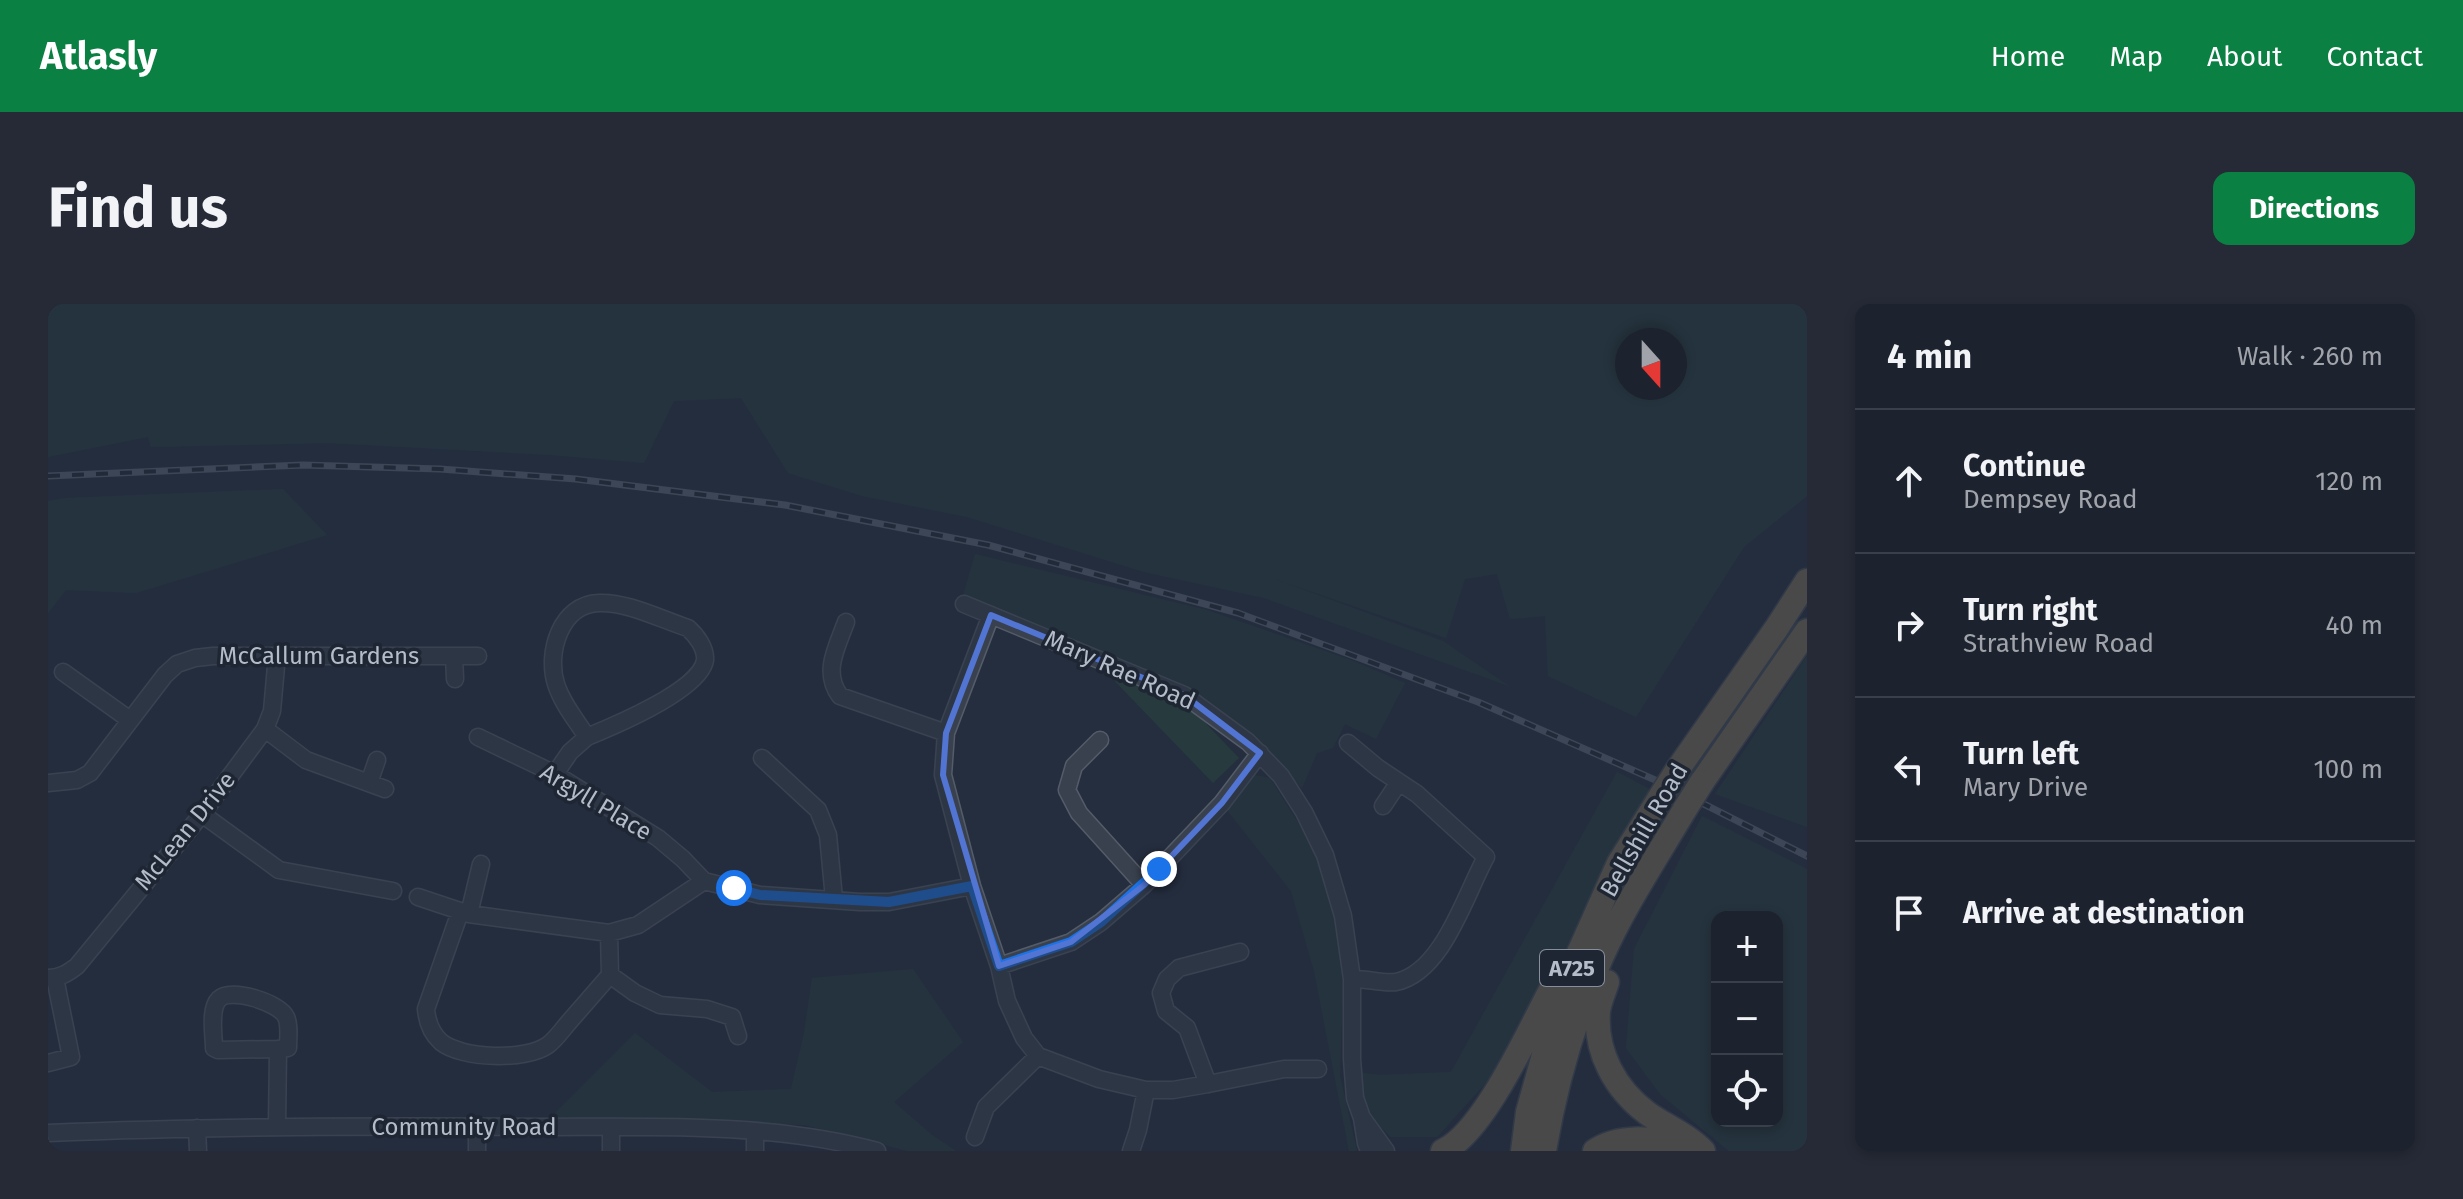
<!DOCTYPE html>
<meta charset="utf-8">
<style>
:root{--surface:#1c222e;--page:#252a36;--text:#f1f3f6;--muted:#a0a4aa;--line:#3a3f4a;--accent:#0b8043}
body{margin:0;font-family:"Fira Sans",sans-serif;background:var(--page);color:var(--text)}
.controls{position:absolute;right:24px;bottom:24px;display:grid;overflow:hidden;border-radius:16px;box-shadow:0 4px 12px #0003}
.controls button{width:72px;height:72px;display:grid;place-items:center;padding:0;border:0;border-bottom:2px solid var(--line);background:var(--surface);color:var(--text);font:40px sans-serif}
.compass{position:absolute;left:1567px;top:24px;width:72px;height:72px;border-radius:50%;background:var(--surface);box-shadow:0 4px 12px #0003;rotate:159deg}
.stop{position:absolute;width:24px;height:24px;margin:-18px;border:6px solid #1a73e8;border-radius:50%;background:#fff}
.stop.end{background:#1a73e8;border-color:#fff;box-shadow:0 2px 8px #0008}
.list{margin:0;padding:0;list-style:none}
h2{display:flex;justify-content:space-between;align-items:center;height:104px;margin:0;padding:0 32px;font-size:34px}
h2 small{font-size:26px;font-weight:400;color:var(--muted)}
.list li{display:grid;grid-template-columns:52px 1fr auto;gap:24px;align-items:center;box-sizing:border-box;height:144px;padding:0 32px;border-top:2px solid var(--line)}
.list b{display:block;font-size:30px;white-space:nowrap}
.list p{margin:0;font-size:26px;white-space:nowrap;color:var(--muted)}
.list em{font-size:26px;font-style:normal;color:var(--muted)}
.icon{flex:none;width:44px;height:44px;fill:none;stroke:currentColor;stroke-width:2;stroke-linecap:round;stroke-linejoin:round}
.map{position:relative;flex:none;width:1759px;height:847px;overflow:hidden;border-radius:16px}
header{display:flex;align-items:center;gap:48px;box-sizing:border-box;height:112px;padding:0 40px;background:var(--accent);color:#fff}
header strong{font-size:38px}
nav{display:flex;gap:44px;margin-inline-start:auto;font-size:28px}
.intro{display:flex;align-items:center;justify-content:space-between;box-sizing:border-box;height:192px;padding:0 48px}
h1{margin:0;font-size:56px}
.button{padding:20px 36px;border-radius:16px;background:var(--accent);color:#fff;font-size:28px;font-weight:700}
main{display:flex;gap:48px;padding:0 48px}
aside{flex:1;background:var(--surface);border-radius:16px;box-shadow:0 4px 12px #0003}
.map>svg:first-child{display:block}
.green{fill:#273b3f;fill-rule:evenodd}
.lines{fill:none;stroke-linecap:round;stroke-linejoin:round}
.minor-casing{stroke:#545c69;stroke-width:19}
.highway-casing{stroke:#414956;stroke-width:27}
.minor{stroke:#39414e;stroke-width:16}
.highway{stroke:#746a56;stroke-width:24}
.rail-casing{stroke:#5b6475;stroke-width:7}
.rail{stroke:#1e2633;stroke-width:4;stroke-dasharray:12;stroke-linecap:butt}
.highway-bridge-casing{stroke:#414956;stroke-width:27;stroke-linecap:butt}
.highway-bridge{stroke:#746a56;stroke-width:24}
.route{stroke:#1a73e8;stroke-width:10}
.marked{fill:none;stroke:#5274d3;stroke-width:6;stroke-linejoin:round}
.labels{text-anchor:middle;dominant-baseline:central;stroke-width:7;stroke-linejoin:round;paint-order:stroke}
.shield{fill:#1e2633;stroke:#888f9c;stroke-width:2}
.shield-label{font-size:22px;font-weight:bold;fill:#b5bcc9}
.street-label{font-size:24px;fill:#b5bcc9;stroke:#1e2633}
</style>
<header>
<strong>Atlasly</strong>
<nav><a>Home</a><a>Map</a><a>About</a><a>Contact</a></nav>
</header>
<div class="intro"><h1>Find us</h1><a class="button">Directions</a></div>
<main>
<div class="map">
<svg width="1759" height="847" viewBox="0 0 1759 847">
<rect width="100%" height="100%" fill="#252e3e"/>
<!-- green -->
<path class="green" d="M0,0H1759V192L1696,243L1588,413L1500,372L1497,312L1462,315L1449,270L1417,275L1398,334L1224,274L1395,337L1461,382L1216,294L1096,268L919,213L814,192L740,169L693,94L626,97L596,159L503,151L280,139L103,143L100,133L0,153ZM1579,36H1627V84H1579Z
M235,185L279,231L88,289L18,286L0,309V197L17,194Z
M927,250L1159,306L1303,356L1357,379L1328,435L1297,420L1285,444L1269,449L1254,484L1135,381L915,292Z
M1759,352V523L1667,490Z
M1054,364L1145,406L1191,454L1165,479Z
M1569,468L1606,487L1452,763L1389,833H1343L1316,808L1309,768L1331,771L1403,768Z
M1201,470L1222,474L1264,541L1289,615L1295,681L1292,772L1309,847H1301L1266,667L1243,587L1174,500Z
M1654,512L1759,565V847H1681L1612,790L1578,744L1586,645ZM1669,613H1729V817H1669Z
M865,665L915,738L846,798L884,831L908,847H860L757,821L505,818L508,808L587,729L664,788L743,785L756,729L764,674Z"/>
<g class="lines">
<defs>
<path id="minor" d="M916,300L1136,391L1200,438L1233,472L1256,508L1277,551L1295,612L1304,675V755L1307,794L1314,814L1318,839L1321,847
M943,311L898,429L895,471L924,582L951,662L959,697L976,734L990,752L1051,775L1098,786H1125L1160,780L1236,765H1270
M798,318C789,343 774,368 792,392L898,429
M406,352L407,375
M15,368L82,416
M217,425L258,456L337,485
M430,433L507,470L610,534L635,555L656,577
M1052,436L1026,462L1019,486L1031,509L1096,581
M1300,439L1330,464L1369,490L1438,553C1417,591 1395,668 1348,678C1334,680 1318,674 1304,675
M714,454L770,506L780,531L786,595
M507,470L522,448L539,433C528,416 514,399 508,380C498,348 513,300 551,299C580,298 612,315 640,324C648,331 658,344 657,356C653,386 566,422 539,433
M0,479L29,476L42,469L117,371L129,360L147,354L165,352H430
M321,479L329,456
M1335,502L1351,478
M154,510L231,566L345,587
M656,577L712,591L812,598H841L924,582
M370,593L421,610L561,629L590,621L656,577
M412,608L378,705C379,717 383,729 393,738C414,755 478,757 500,741C508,735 514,726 521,718C534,703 548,687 562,671L561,629
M421,610L433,560
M951,662L1023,638L1053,618L1096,581L1174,499L1212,449
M562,671L587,689L612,701L659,705L684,713L690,732
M0,674C12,674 20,669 29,662L154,510L217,425L224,407L229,351
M0,759L23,753L7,674
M1160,780L1139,724L1118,707L1113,689L1119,675L1131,664L1192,648
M1315,815L1338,847
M429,822V847
M229,823L230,745L170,746L166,744C166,731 161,705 171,695C183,683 232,699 238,713C242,721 240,735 240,744L230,745
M149,824L150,847
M0,829C164,822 328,822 491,823C601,823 723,818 829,847
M927,833L938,803L990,752
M563,847V823
M707,847V827
M1083,847L1090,826L1098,786"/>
<path id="highway" d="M1630,465L1728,325L1759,277
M1654,478L1759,327
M1559,678C1556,688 1551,698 1550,708C1547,748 1567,785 1599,809C1617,822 1640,831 1655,847
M1395,847C1437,828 1484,720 1507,678
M1475,847L1480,808L1504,722L1522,669L1571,559L1611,495
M1496,847C1507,782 1526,715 1553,654C1576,602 1608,554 1637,505
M1547,847C1575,828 1612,837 1644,841"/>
</defs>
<!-- minor casing -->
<use href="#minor" class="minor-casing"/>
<!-- highway casing -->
<use href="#highway" class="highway-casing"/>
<!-- minor -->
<use href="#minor" class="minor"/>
<!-- highway -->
<use href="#highway" class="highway"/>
<defs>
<path id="rail" d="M0,172L255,161L392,165L528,175L737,201L940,241L1190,309L1430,398L1614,479L1759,552"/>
</defs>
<!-- rail casing -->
<use href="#rail" class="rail-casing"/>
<!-- rail -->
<use href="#rail" class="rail"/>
<defs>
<path id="highway-bridge" d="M1611,495L1630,465
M1637,505L1654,478"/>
</defs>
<!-- highway-bridge casing -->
<use href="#highway-bridge" class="highway-bridge-casing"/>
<!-- highway-bridge -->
<use href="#highway-bridge" class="highway-bridge"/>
</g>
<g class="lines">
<!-- route -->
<path class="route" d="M686,584L712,591L841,598L924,582L951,662L1023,638L1053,618L1111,565"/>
</g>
<!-- marked area -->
<path d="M0 0H1759V847H0ZM943,311L1136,391L1212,449L1174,499L1096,581L1023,638L951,662L895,471L898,429Z" fill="#252e3e" fill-opacity=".55" fill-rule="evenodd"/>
<path class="marked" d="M943,311L1136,391L1212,449L1174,499L1096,581L1023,638L951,662L895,471L898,429Z"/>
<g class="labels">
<!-- shield labels -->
<rect class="shield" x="1492" y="646" width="64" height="36" rx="6"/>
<g class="shield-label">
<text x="1524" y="664">A725</text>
</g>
<!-- street labels -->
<g class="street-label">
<text x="271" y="352">McCallum Gardens</text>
<text transform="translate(1072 366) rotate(24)">Mary Rae Road</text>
<text transform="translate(548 498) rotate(31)">Argyll Place</text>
<text transform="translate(1596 526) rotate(-60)">Bellshill Road</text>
<text transform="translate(137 527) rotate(-51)">McLean Drive</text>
<text x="416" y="823">Community Road</text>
</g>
</g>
</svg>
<div class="controls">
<button>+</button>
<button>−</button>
<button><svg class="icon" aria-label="locate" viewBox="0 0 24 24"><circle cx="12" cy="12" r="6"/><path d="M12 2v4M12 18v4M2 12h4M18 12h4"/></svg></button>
</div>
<svg class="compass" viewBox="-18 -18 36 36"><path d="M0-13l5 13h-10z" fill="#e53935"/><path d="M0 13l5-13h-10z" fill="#a0a4aa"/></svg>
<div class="stop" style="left:686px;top:584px"></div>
<div class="stop end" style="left:1111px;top:565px"></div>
</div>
<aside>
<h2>4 min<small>Walk · 260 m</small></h2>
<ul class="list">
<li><svg class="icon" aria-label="ahead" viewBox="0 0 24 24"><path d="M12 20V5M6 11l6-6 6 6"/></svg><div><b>Continue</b><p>Dempsey Road</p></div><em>120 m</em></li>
<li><svg class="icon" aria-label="right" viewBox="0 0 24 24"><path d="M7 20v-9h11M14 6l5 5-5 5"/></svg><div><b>Turn right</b><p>Strathview Road</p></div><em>40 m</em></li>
<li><svg class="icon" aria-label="left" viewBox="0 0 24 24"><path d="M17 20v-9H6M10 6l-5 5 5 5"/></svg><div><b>Turn left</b><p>Mary Drive</p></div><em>100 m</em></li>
<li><svg class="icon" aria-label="arrive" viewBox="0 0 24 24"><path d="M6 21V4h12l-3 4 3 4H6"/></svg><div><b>Arrive at destination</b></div></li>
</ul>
</aside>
</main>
